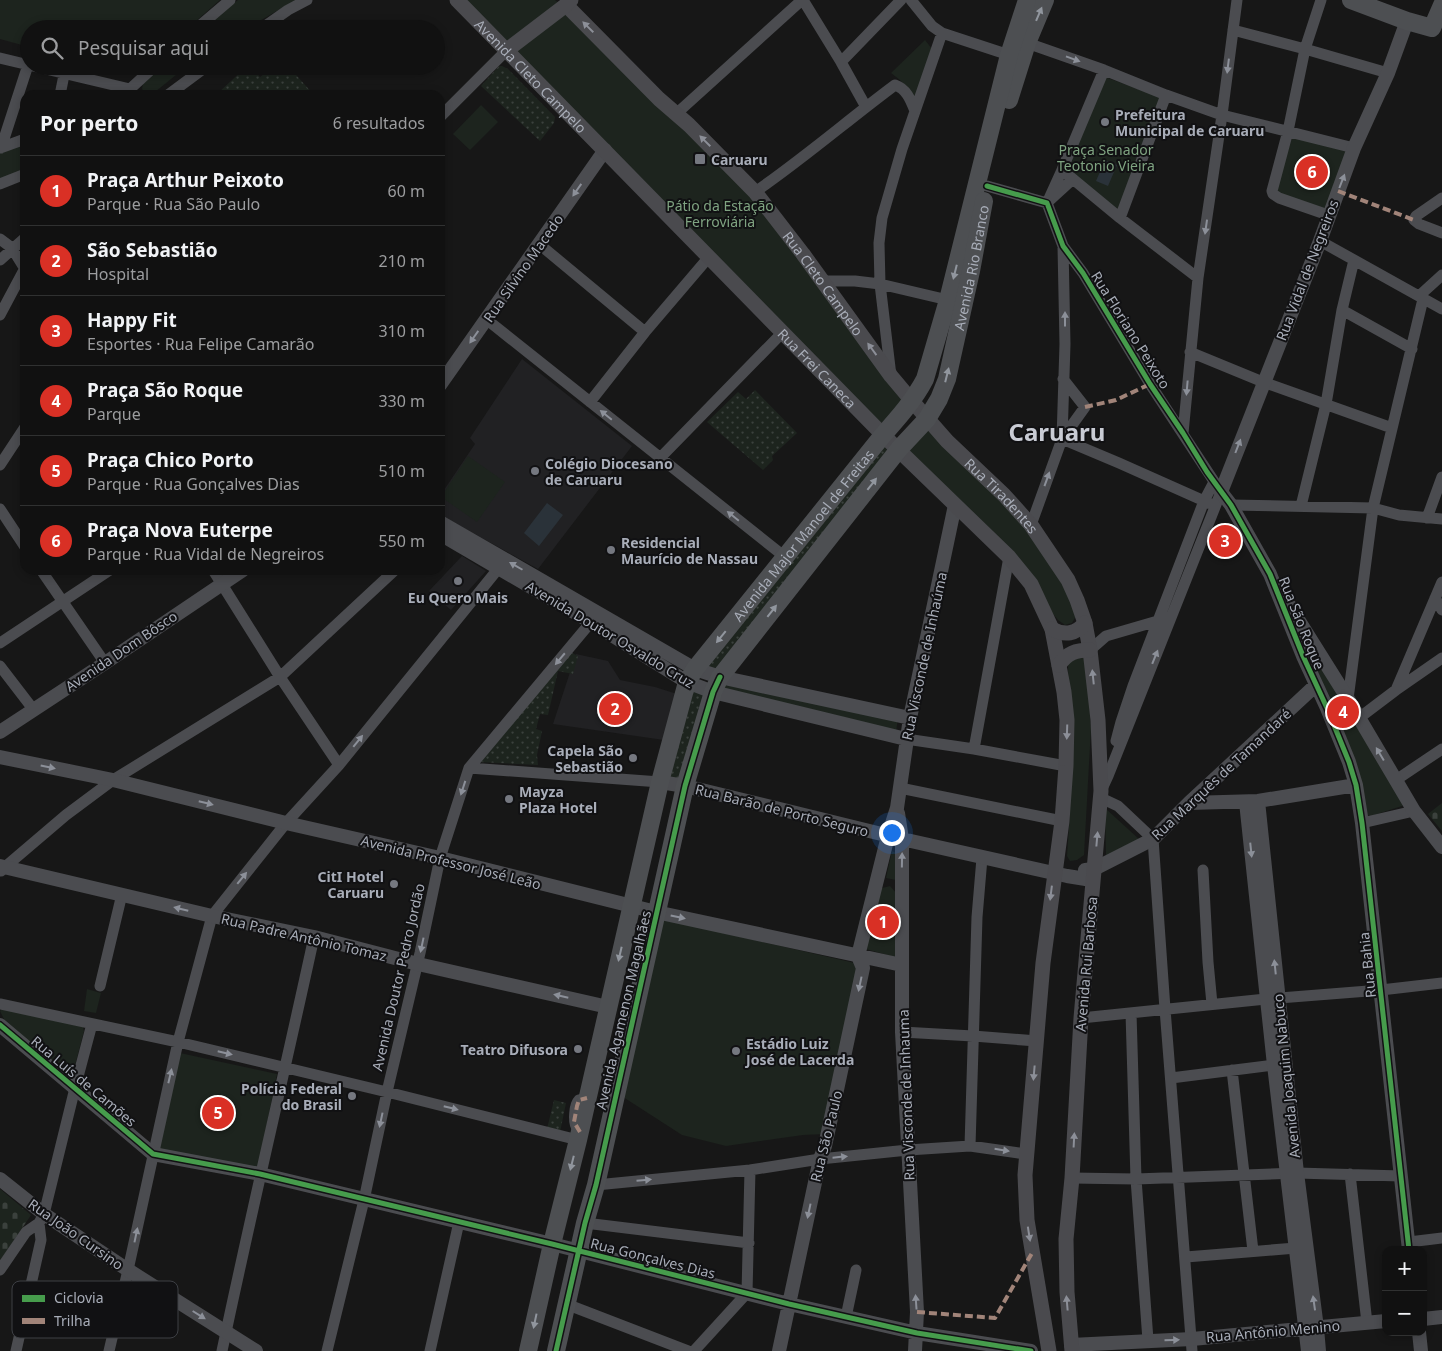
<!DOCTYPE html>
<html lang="pt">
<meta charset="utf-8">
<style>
:root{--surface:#111;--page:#1e1f1f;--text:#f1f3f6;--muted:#9c9d9f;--line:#303131;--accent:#d93025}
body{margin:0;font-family:"Noto Sans",sans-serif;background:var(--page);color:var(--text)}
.controls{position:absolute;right:15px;bottom:15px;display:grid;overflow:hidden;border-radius:10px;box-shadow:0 2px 8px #0003}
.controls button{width:45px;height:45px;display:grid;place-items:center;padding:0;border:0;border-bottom:1px solid var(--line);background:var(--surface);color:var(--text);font:25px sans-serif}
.you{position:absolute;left:891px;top:832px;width:18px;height:18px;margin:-12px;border:4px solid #fff;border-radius:50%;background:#1a73e8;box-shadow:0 0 0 8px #1a73e833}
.badge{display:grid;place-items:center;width:32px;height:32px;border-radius:50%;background:var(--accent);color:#fff;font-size:16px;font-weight:700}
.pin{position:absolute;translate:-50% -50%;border:2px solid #fff;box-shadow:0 1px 5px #0006}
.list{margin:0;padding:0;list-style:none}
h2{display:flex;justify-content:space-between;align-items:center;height:65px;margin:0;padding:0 20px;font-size:21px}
h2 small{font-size:16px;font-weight:400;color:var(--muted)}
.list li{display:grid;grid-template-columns:32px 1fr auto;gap:15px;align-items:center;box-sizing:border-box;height:70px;padding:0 20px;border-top:1px solid var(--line)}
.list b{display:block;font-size:19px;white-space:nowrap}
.list p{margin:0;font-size:16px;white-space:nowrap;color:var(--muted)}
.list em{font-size:16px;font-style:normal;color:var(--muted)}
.icon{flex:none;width:28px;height:28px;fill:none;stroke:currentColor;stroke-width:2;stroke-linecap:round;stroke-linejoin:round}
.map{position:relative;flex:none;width:1442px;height:1351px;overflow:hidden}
.search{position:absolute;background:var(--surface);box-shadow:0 2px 8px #0003;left:20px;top:20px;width:425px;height:55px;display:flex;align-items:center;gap:12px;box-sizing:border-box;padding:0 18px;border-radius:28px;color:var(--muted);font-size:19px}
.panel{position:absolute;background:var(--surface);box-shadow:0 2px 8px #0003;left:20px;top:90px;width:425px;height:485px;border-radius:15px}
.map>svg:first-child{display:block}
.built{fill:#212123}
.grass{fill:url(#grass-dots)}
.cemetery{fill:url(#cemetery-stones)}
.park{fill:#1d241e}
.water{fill:#2a3239}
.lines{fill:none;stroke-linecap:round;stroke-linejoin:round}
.minor{stroke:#4b4c50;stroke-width:11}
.tertiary{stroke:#4b4c50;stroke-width:14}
.secondary{stroke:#4a4a4e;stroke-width:15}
.primary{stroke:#4d4f52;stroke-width:18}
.quiet{stroke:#a18479;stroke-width:4;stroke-dasharray:8 4;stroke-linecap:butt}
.cycleway-casing{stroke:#111113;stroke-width:8}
.cycleway{stroke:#469c4c;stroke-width:5}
.oneway{fill:#91969e}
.oneway2{fill:#8c8f98}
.oneway3{fill:#8c9099}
.poi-dot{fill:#757880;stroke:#111113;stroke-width:2}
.labels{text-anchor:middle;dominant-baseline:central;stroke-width:4;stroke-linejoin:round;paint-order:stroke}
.street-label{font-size:14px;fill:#a8adb8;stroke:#111113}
.poi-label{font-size:14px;font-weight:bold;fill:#a8adb8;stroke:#111113;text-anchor:start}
.park-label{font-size:14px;fill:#7fa381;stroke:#111113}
.town-label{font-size:24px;font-weight:bold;fill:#c9ccd4;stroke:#111113}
.key{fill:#111113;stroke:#3e4045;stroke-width:1}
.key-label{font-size:14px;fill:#a8adb8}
</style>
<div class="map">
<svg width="1442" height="1351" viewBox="0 0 1442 1351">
<defs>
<pattern id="grass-dots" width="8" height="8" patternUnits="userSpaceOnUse" patternTransform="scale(1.25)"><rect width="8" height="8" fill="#1d241e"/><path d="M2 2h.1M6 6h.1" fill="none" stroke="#3b413d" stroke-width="1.8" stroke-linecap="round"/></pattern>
<pattern id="cemetery-stones" width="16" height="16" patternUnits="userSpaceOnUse" patternTransform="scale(1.25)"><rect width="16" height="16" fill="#1d241e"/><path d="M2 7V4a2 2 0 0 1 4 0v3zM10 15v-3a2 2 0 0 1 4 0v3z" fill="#3b413d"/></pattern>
</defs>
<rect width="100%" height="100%" fill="#171717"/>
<!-- built -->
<path class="built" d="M522,359L632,446L538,569L440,515V496L475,444L470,438Z
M462,556L486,571L451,610L429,591Z
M576,654L608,661L620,680L655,687L677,694L664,740L553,724Z"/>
<!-- grass -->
<path class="grass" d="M247,66H251L260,77L275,66H288L314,95H216Z
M499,66H502L508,69L555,117L554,123L540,141L481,86Z
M755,390L797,433L772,456L773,460L763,470L707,422L738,392L746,399Z
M883,444L893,451L717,673L702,669Z
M570,652L578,656L573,674L558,671L548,715L540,714L536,729L542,731L537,755L538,765L478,762Z
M691,687L706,696L682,781L668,776Z
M554,1100L566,1103L560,1132L547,1129Z"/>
<!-- cemetery -->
<path class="cemetery" d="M1442,803V831L1428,814Z
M0,1189L31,1215L0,1261Z"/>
<!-- park -->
<path class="park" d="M0,0H220L187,29H29V47L0,39Z
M238,0H296L246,29H202Z
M462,0H555L562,6L508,47Z
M568,8L743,182L909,400L883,434L510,51Z
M925,40L932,49L915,98L900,80L891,73Z
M161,66H187L155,92L147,95L142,89L143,83Z
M1105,77L1160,97L1119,214L1067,171Z
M481,105L498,122L470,150L453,134Z
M1293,135L1350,149L1327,211L1274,194Z
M25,143V170L0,179V152Z
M927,428L1004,502L1059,571L1076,616L1072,623L1065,625L1058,620L1049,609L905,450Z
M468,456L505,482L477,522L441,497Z
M1292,620L1405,802L1402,806L1371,816L1366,815Z
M1077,653L1087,660L1091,728L1084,855L1077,860L1070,861L1067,856L1070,812L1068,664Z
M722,680L898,718L896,732L716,691Z
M1105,808L1140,840L1106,856Z
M892,851L896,853V880L886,878Z
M890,886L898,895L895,957L862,948L878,889Z
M662,919L859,964L825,1134L803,1135L726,1146L682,1135L620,1095Z
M87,989L101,993L96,1013L84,1011Z
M2,1009L83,1027L84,1031L73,1073L70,1075L66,1074L5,1021L0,1011Z
M180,1053L277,1074L257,1173L159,1152Z"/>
<!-- water -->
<path class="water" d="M1105,160L1117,165L1108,186L1096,181Z
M547,503L563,515L539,546L524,533Z"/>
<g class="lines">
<!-- minor -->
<path class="minor" d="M803,0L841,62L866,107
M911,0L932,26L942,33L1009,55L1027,43L1104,70L1166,95L1222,115L1354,148
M1321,0L1305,49L1288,131L1272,191L1273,194L1279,198L1328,215
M196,29L230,0
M261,29L288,10L307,0
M1233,30L1305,49L1388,73
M0,58L29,65
M841,62L901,0
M33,66L130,89L136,95
M60,95L64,75
M117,95L130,89L155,66
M168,95L207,66
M676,114L802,0
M440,117L507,50
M0,148L25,139
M1,148L28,65
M1062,170L1120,218L1198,278
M0,184L25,174
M987,186L1047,203L1063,246L1083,273L1150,384L1221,492L1108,776L1102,789
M755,192C803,159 848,120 895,85C907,89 911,101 915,111
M1442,198L1416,216L1414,220L1419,224L1442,233
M1050,200L1073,179
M1047,203L1062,170L1104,70
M1120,218L1166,95
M0,239L12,248L25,269
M1320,241L1442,309
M539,244L645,332
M0,260L25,238
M823,281H855L880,284L948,300
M1419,296L1442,275
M1342,310L1412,349
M0,315L25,268
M486,319L785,557
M1190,352L1263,382L1392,428
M891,376L880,284L879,243L882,218L902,149L942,33
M1063,379L1085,407L1062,439L1119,463L1211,504
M590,402L645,332L709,257
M1183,433L1198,278L1222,115L1237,0
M660,458L783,332
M0,465L25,427
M1231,505L1373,508L1399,515L1442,519
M1301,506L1326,404L1342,310L1354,260
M0,509L25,547
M1427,518L1442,477
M1031,525L1062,439L1065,344L1063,246
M41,570L105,663
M213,570L280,677L339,765
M1435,598L1442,610
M0,643L110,570
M1090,650L1106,636L1161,620
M0,666L33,709
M1396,690L1442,582
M1348,699L1373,508L1423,299
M1359,718L1396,690L1442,658
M906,739L974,749L1066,766
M1116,741L1121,722L1133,686L1204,501L1214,482
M974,749L1009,557
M469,768L660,782
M1396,780L1442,749
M900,788L1062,821
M1101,798L1118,806L1153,839L1165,1009L1192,1351
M1362,823L1414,811
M1203,870L1208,962L1212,1004
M1,871L5,867L66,815L113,780L280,677L395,570
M100,986L122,894
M0,1004L178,1042L387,1092L578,1140
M1131,1013L1136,1179L1148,1340
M1081,1018L1266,999L1381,990L1442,983
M902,1032L973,1036L1037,1041
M1232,1070L1253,1251
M1171,1078L1274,1065
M577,1128C573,1123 574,1105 579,1100C582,1099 585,1099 587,1098
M970,1146L977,917L982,858
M1350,1174L1367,1323
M1072,1178L1136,1179L1297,1173L1401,1176
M596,1185L750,1170L820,1159L908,1150L970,1146L1026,1154
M585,1223L749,1243
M1409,1242L1442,1238
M1186,1257L1296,1248
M0,1270L26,1232L39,1223
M566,1304L688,1351
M846,1317L856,1270
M16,1351L41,1240L39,1223L44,1214L75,1088L92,1024
M109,1351L128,1270L178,1042L212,916L286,823L339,765L498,569
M222,1351C251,1213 284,1075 314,937
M327,1351L364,1200L387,1092L420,953L440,858L469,768L591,622
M430,1351L459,1222
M694,1351L747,1293L750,1170"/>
<!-- tertiary -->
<path class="tertiary" d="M1407,21L1388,73L1354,148L1320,241L1221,492L1231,505L1270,574L1303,656L1327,708L1349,762L1356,785L1362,823L1409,1250
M440,385L605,150
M440,522L695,669L720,677L910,718
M440,534L591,622L687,682L713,692L906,739
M1289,605L1348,699L1414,811L1442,847
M0,732L105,663L243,570
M0,757L113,780L286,823L440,858L656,912L902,965
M660,782L685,786L902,839L1067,876L1092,880
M1258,801L1297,1173L1317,1328L1319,1351
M1246,802L1274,1065L1308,1351
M1189,803L1258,801L1356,785
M898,813L902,839V1032L917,1312L915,1351
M0,866L212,916L314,937L418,964L608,1007
M1085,870L1094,869L1153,839L1189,803L1316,685
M0,1025L153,1154L260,1174L552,1244L789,1304L917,1333L1031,1351
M0,1179L44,1214L128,1270L256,1351
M1423,1319L1442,1317
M1419,1332L1421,1351
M1071,1345L1192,1339L1386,1321
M779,1351L820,1159L825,1146L863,968L858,956L888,836L897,808L910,718L955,505"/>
<!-- secondary -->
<g class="secondary">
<path id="s1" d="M457,0L883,435L1009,557L1031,584L1052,629L1064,692L1067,720L1066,766L1062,821L1043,963L1025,1175L1027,1220L1049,1351"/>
<path id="s2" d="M566,5L659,99L689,125L755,192L803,254L891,376L912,401L947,441L1004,495L1031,525L1068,580L1077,600L1085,623L1090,650L1098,720L1101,791L1081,1018L1072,1178L1066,1239L1067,1292L1072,1351"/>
<path d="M507,50L566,5L571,0"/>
<path d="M1052,629C1065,636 1076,634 1085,623"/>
<path d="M1059,665C1067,653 1076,650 1090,650"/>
</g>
<!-- primary -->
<g class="primary">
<path d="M1351,0L1407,21L1432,28L1442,5"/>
<path d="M1009,100L1027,43L1045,0"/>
<path id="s3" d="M528,1351L552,1244L578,1140L660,782L687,682L695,669L883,435C899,417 914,400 925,379L948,300L1009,55L1027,0"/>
<path id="s4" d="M556,1351L585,1223L596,1185L685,786L713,692L720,677L899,449L927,419L939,399L947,379L971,271L984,201"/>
</g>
<!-- quiet -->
<path class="quiet" d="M1338,191L1414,220
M1085,407L1116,400L1150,384
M580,1132L574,1122L577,1106L579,1100L587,1098
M917,1312L995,1318L1032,1253"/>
<defs>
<path id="cycleway" d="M987,186L1047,203L1063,246L1083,273L1150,384L1183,433L1207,472L1231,505L1270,574L1303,656L1327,708L1349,762L1356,785L1362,823L1409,1250
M0,1025L153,1154L260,1174L552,1244L789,1304L917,1333L1031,1351
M556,1351L585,1223L596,1185L685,786L713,692L720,677"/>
</defs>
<!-- cycleway casing -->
<use href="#cycleway" class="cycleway-casing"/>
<!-- cycleway -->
<use href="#cycleway" class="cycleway"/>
</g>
<!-- one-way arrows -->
<defs><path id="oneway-solid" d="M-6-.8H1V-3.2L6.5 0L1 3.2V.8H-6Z" transform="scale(1.25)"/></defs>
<g class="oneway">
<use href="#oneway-solid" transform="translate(1039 14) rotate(-67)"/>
<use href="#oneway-solid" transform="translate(955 272) rotate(104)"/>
<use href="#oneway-solid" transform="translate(947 375) rotate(-76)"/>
<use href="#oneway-solid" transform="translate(872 484) rotate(-52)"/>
<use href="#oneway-solid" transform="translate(772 611) rotate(-52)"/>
<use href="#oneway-solid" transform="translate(721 637) rotate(129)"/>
<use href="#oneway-solid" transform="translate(620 954) rotate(103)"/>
<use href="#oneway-solid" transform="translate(572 1163) rotate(104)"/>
<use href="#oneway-solid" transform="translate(535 1321) rotate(102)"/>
</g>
<g class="oneway2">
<use href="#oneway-solid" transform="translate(588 27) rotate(-135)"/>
<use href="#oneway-solid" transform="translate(705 141) rotate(-135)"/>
<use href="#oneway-solid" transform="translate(872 349) rotate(-126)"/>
<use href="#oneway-solid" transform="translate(1093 677) rotate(-96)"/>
<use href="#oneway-solid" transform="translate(1067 732) rotate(92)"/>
<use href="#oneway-solid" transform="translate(1097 839) rotate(-85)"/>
<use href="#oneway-solid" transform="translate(1051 893) rotate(97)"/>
<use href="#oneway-solid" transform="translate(1034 1073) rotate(95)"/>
<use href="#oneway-solid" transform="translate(1074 1140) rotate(-87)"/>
<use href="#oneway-solid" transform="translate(1029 1234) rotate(81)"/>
<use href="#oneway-solid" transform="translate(1067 1303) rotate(-95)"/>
</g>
<g class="oneway3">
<use href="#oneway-solid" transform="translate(1073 59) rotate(20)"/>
<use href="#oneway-solid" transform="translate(1228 66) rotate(97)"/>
<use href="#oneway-solid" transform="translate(1342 181) rotate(-69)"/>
<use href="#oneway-solid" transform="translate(577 190) rotate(125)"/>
<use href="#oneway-solid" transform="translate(1206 227) rotate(98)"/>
<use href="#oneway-solid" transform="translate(1065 319) rotate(-90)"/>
<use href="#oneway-solid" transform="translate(474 337) rotate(125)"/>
<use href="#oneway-solid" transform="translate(1187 388) rotate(95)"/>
<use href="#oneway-solid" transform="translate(606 415) rotate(-141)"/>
<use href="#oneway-solid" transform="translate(1238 446) rotate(-69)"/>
<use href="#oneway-solid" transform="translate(1047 479) rotate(-70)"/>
<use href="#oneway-solid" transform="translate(733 516) rotate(-141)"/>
<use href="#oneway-solid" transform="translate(516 566) rotate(-150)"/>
<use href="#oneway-solid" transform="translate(1155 657) rotate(-68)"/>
<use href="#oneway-solid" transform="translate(560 659) rotate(130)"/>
<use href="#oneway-solid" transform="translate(358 741) rotate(-51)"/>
<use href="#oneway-solid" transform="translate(1380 754) rotate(-121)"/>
<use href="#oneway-solid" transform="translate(48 767) rotate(12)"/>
<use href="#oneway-solid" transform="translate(463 788) rotate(108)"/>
<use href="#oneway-solid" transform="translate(206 803) rotate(14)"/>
<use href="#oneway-solid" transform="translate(1251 850) rotate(84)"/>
<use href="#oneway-solid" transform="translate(902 860) rotate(-89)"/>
<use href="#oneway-solid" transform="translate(242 878) rotate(-51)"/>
<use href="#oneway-solid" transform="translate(181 909) rotate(-166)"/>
<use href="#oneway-solid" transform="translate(678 917) rotate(12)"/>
<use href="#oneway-solid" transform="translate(422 945) rotate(102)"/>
<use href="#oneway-solid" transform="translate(1275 967) rotate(-96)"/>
<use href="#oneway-solid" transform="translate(860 984) rotate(102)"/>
<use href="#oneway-solid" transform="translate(561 996) rotate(-167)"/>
<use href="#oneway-solid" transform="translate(225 1053) rotate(13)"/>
<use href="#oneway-solid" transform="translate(170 1076) rotate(-77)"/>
<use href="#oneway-solid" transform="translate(451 1108) rotate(14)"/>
<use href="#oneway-solid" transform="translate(381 1120) rotate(102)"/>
<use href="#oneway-solid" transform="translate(1002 1150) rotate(9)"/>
<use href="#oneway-solid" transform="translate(840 1157) rotate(-6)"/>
<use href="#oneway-solid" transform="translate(644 1180) rotate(-5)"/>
<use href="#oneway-solid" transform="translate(809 1211) rotate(102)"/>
<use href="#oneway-solid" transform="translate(136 1235) rotate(-78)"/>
<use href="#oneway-solid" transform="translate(916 1302) rotate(-94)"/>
<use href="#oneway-solid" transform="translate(1314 1303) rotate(-98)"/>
<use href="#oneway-solid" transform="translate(199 1315) rotate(32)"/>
<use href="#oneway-solid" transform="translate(1172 1340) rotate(-2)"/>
</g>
<!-- markers -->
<g class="poi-dot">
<circle cx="1105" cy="122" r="5"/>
<rect x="694" y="153" width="12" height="12" rx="2.5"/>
<circle cx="535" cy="471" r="5"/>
<circle cx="611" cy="550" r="5"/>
<circle cx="458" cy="581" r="5"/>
<circle cx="633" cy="758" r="5"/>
<circle cx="509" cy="799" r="5"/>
<circle cx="394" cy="884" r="5"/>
<circle cx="578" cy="1049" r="5"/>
<circle cx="736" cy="1051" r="5"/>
<circle cx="352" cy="1096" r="5"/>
</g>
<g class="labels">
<!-- street labels -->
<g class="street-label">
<text stroke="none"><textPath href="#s1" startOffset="106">Avenida Cleto Campelo</textPath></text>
<text transform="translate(523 268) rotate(-55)">Rua Silvino Macedo</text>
<text stroke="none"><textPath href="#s4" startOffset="1184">Avenida Rio Branco</textPath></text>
<text transform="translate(1307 270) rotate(-69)">Rua Vidal de Negreiros</text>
<text stroke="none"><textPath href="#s2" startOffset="380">Rua Cleto Campelo</textPath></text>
<text transform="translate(1131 330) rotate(58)">Rua Floriano Peixoto</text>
<text stroke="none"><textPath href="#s1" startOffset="515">Rua Frei Caneca</textPath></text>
<text stroke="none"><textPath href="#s2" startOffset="658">Rua Tiradentes</textPath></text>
<text stroke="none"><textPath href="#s3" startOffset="875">Avenida Major Manoel de Freitas</textPath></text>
<text transform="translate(1302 623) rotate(68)">Rua São Roque</text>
<text transform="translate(610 634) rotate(31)">Avenida Doutor Osvaldo Cruz</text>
<text transform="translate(121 651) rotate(-34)">Avenida Dom Bôsco</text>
<text transform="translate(924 656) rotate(-78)">Rua Visconde de Inhaúma</text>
<text transform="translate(1221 774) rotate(-43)">Rua Marquês de Tamandaré</text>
<text transform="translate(782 810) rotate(14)">Rua Barão de Porto Seguro</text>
<text transform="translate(451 862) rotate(14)">Avenida Professor José Leão</text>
<text transform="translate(304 937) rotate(13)">Rua Padre Antônio Tomaz</text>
<text transform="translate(1086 964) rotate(-85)">Avenida Rui Barbosa</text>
<text transform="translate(1367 965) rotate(-96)">Rua Bahia</text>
<text transform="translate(398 977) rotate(-77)">Avenida Doutor Pedro Jordão</text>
<text transform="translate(623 1010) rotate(-77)">Avenida Agamenon Magalhães</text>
<text transform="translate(1286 1076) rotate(-96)">Avenida Joaquim Nabuco</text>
<text transform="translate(84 1081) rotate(40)">Rua Luís de Camões</text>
<text transform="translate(906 1095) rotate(-92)">Rua Visconde de Inhauma</text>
<text transform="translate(826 1136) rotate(-76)">Rua São Paulo</text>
<text transform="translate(76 1234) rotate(35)">Rua João Cursino</text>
<text transform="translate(653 1258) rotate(14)">Rua Gonçalves Dias</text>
<text transform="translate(1273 1331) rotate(-5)">Rua Antônio Menino</text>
</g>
<!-- poi labels -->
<g class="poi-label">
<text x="1115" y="114">Prefeitura<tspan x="1115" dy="16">Municipal de Caruaru</tspan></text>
<text x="711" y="159">Caruaru</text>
<text x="545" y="463">Colégio Diocesano<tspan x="545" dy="16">de Caruaru</tspan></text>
<text x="621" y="542">Residencial<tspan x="621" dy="16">Maurício de Nassau</tspan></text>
<text x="458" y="597" text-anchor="middle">Eu Quero Mais</text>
<text x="623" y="750" text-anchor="end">Capela São<tspan x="623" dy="16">Sebastião</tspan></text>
<text x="519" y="791">Mayza<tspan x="519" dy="16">Plaza Hotel</tspan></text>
<text x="384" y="876" text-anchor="end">CitI Hotel<tspan x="384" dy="16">Caruaru</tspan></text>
<text x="746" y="1043">Estádio Luiz<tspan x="746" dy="16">José de Lacerda</tspan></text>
<text x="568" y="1049" text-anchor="end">Teatro Difusora</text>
<text x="342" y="1088" text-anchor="end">Polícia Federal<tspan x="342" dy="16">do Brasil</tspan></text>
</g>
<!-- park labels -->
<g class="park-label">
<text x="1106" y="149">Praça Senador<tspan x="1106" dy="16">Teotonio Vieira</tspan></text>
<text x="720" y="205">Pátio da Estação<tspan x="720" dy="16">Ferroviária</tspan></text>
</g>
<!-- town labels -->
<g class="town-label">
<text x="1057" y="431">Caruaru</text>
</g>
</g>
<!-- legend -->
<rect x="12" y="1281" width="166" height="57" rx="8" class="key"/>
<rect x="22" y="1295" width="23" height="7" fill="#469c4c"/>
<rect x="22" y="1318" width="23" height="6" fill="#a18479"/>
<g class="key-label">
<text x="54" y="1303">Ciclovia</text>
<text x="54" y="1326">Trilha</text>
</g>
</svg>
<div class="controls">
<button>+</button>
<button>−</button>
</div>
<div class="you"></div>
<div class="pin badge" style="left:883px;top:922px">1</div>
<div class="pin badge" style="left:615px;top:709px">2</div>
<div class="pin badge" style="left:1225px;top:541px">3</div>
<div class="pin badge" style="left:1343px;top:712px">4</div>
<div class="pin badge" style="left:218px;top:1113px">5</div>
<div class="pin badge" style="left:1312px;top:172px">6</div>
<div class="search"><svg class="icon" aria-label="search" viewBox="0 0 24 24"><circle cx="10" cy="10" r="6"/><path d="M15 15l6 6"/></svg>Pesquisar aqui</div>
<section class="panel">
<h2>Por perto<small>6 resultados</small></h2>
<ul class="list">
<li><span class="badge">1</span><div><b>Praça Arthur Peixoto</b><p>Parque · Rua São Paulo</p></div><em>60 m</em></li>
<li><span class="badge">2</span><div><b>São Sebastião</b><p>Hospital</p></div><em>210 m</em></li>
<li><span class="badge">3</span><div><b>Happy Fit</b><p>Esportes · Rua Felipe Camarão</p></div><em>310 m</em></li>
<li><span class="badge">4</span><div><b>Praça São Roque</b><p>Parque</p></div><em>330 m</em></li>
<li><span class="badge">5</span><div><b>Praça Chico Porto</b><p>Parque · Rua Gonçalves Dias</p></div><em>510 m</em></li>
<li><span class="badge">6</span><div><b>Praça Nova Euterpe</b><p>Parque · Rua Vidal de Negreiros</p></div><em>550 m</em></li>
</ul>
</section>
</div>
